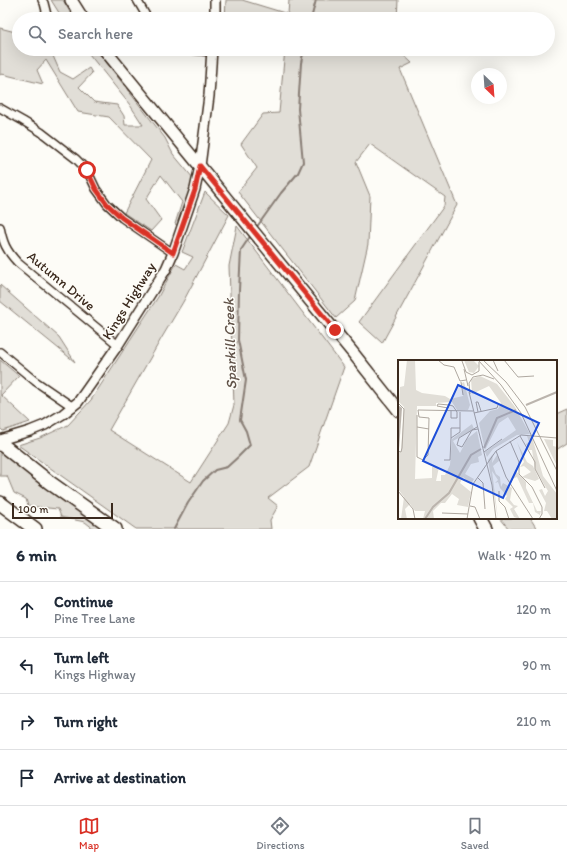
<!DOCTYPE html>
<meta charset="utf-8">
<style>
:root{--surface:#fff;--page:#f2f2f3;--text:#1f2937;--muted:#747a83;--line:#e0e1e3;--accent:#d93025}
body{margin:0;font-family:Itim,sans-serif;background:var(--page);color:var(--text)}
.compass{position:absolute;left:471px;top:68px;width:36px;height:36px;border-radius:50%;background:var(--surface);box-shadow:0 4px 16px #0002;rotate:155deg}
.scale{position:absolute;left:12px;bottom:10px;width:101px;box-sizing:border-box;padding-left:4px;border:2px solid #3b2a1e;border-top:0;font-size:11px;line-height:14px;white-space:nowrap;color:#3b2a1e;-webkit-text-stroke:3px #fdfcf7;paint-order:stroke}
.stop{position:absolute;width:12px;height:12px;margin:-9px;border:3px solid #d93025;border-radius:50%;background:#fff}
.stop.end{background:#d93025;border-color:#fff;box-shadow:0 1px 4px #0008}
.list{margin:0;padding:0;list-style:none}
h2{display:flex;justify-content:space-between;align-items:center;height:52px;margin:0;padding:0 16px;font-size:17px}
h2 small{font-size:13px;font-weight:400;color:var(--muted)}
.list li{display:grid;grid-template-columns:26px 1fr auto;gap:12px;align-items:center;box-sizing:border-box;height:56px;padding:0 16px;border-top:1px solid var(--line)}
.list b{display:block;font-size:15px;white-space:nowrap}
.list p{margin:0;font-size:13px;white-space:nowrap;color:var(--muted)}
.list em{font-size:13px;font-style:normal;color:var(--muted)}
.icon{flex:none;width:22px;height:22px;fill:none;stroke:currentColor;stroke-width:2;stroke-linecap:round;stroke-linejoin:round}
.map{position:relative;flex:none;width:567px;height:529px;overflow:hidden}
.search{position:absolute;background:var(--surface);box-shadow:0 4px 16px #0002;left:12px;right:12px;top:12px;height:44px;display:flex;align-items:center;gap:10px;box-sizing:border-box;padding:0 14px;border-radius:22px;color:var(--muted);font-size:15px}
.sheet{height:276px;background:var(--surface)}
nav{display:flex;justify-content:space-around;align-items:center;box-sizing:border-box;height:56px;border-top:1px solid var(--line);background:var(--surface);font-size:11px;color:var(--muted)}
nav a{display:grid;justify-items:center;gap:2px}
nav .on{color:var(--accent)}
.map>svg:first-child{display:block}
.green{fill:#e1ded7;stroke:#8e847a}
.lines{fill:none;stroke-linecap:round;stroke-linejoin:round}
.stream{stroke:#887d74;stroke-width:2}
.minor-casing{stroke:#3b2a1e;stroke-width:10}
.tertiary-casing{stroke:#3b2a1e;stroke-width:12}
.primary-casing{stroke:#3b2a1e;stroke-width:14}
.motorway-casing{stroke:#3b2a1e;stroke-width:16}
.minor{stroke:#fdfcf7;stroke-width:7}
.tertiary{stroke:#fdfcf7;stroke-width:9}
.primary{stroke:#fdfcf7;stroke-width:11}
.motorway{stroke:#fdfcf7;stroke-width:13}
.route{stroke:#d93025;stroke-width:5}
.labels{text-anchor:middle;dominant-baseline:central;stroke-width:3;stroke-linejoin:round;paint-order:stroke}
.street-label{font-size:14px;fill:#3b2a1e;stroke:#fdfcf7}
.water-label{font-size:15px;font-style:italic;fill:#615349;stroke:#fdfcf7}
.inset-river{fill:none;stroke:#bbb4ad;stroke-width:2}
.inset-road{fill:none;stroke:#afa8a0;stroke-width:1}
.view{fill:#1d4ed8;fill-opacity:0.15;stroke:#1d4ed8;stroke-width:2}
.inset-edge{fill:none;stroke:#3b2a1e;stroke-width:2}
</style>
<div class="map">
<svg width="567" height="529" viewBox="0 0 567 529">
<rect width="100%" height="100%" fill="#fdfcf7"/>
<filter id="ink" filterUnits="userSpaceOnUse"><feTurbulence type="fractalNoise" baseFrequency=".025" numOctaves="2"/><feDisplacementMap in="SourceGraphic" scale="8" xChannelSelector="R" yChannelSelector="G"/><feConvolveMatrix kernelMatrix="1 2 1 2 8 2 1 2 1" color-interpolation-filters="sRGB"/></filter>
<g filter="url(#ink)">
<!-- green -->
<path class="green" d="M51,0H63L74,19H63Z
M226,0H242L288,14L289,0H398L397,19H225Z
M0,28L19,33V49H50L60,72L73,79L89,68L92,73L79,87L94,102L117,105L124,116L125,125H143L130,105L85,49H96L165,138L173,154L193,178L179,226L175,224L182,202L161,175L146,199L161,220L151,231L124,213L151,160L109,117L78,112L46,60L37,70L43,84L2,74L0,75Z
M285,49H397L412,63L400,69L457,205L382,343L359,322L444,206L445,197L370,144L356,162L370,196L368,244L355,301L336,318L238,192L257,168L241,144L263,114L279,113Z
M205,192L229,215L183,302L161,339L109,430L191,482L229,423L234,405L229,266L237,226L344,367L309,467L268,498L278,506L270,520L271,529H136L18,445L40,438L68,425L91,400L158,297L176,264L185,269L193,257L182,252Z
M0,285L59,337L75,362L0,301Z
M0,360L19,376L1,395L30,422L3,431L0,428Z
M567,409V443L556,450V414Z
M0,451L108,529H94L85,522L61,517L58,509L28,506L26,499L14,493L7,476H0Z
M500,518H530L537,529H509Z"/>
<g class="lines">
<!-- stream -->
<path class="stream" d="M311,19L316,0
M256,228L281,193L298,173L303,162L298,109L301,63L304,49
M174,529L188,503L203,481L215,470L227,467L238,457L250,445L246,431L240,420L246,380L238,340L239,290L241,250L251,235"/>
<defs>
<path id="minor" d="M42,0L44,3L48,19
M137,0L148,19
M183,49L212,52
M0,108L23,121L41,132L76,159L87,170L96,189L107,204L122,218L173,253
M0,227C3,243 6,250 17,262L118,345
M0,352L35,381L73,407"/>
<path id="tertiary" d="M215,19V0
M0,440L30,431L45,425L63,414L78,402L90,385L118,345L166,269L173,253L195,189L200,166L209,96L212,49"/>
<path id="primary" d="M71,0L83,19
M104,49L353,353L399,411"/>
<path id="motorway" d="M0,443L49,482L115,529
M0,503L35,529
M480,518L486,529"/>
</defs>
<!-- minor casing -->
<use href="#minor" class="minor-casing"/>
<!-- tertiary casing -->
<use href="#tertiary" class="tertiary-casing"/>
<!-- primary casing -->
<use href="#primary" class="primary-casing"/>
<!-- motorway casing -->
<use href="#motorway" class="motorway-casing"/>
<!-- minor -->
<use href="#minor" class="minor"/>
<!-- tertiary -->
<use href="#tertiary" class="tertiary"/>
<!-- primary -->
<use href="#primary" class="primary"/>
<!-- motorway -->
<use href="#motorway" class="motorway"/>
</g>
</g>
<g class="lines" filter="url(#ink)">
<!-- route -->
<path class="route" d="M87,170L96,189L107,204L122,218L173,253L195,190L200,166L335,330"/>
</g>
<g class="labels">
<!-- street labels -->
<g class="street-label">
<text transform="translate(61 281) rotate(40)">Autumn Drive</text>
<text transform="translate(129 301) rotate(-58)">Kings Highway</text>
</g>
<!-- water labels -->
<g class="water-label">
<text transform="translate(230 344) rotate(-92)">Sparkill Creek</text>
</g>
</g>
<!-- overview -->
<g transform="translate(398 360)">
<rect width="159" height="159" fill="#fdfcf7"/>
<path d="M9,0H17L18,30L24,33L47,36L52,39L65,36L64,23L66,22L72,45L70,50H59L54,42L38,43V46H19L17,119L34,118V107H41L38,121H43V115H47L52,105L54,79L74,64L76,69L55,81L62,93L69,79L79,71L84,95L80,97L81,102L73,104L67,114L76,119L73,124L65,117L62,123L73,132L70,147L59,145L61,139L54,134L47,143H43L35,151L36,159H25L27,151H17L12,144L7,149L9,159H3L6,137L0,129V91L3,92L6,47L1,42L2,27L6,26ZM66,0H75L81,6L76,13L71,12ZM82,16L99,24L117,47L132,74L119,75L95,89L89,97L87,92L118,70L110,57L101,63L87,90L81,63L92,51L100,49L103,43L91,26L74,34L73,19ZM129,76L134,77L145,116L159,134V159H154L149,151H146L148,143L141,130L144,129L147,136L150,131L137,109L134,90H131L128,84L131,82ZM146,79L155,80V86L159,87V106ZM119,82L129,102L135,106L141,119L137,121L124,117L133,112L126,106L122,107L126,102ZM95,94L94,103L99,95L102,100L95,106L98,114L102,117L103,127L105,123L114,128L112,140L116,145L120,146L116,149L122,159L116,157L112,149L115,147L107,139L109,136L102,128L100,122L97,123L100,120L94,111L100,159L90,100ZM117,110L128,122V128L139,151H143L142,155L137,152L135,143H131L119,117L114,119Z" fill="#e1ded7"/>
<path d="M0,45L4,48L1,89H0Z" fill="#bbb4ad"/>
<path class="inset-river" d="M128,45L159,32M86,88L99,58L118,50M27,159L35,147L51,133L73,95L83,89"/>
<path class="inset-road" d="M40,0L46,5L56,7L62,21L68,20M80,0L103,25L123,53L159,131M85,0L108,22L127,47L159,111M95,0L100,11M106,0L120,17L136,16M64,1L68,12L74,15L81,11V2M66,9L70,26M63,22L65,35M71,32L94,125L98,159M72,34L71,23L75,17L85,15L96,19M0,43L6,49L4,88L3,92L0,91M51,45L50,48L39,46L40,44L51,45L55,46L59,52V58H53V51M80,52L78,42H80L83,51M76,53L99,48L100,45M19,55V97L25,100L30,95L31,58L21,57L20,50L75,51M19,67L31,69M79,67L61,78L59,85L64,87L74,70L80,69M122,76L137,102V109L147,128M53,78V68H62M112,81L121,102V114L134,127L144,147V154L141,159M98,91L108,117L135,159M86,92L104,79M46,100H52L53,78L62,72V52M79,117L85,123L87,149M0,131L15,149L17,159M101,131V141L107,147L111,159M72,146L77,147L82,159M44,153L70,154M69,159L75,124L98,91L123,75L159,78"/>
<path class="view" d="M60,25L141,63L105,138L25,101Z"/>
<rect width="159" height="159" class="inset-edge"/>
</g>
</svg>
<svg class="compass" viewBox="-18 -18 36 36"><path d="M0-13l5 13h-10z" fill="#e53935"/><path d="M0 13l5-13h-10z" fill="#747a83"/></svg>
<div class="scale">100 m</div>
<div class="stop" style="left:87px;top:170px"></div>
<div class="stop end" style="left:335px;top:330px"></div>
<div class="search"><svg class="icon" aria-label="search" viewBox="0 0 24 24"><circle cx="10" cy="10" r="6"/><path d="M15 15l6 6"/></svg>Search here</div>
</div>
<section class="sheet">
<h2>6 min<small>Walk · 420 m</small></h2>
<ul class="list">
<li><svg class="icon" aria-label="ahead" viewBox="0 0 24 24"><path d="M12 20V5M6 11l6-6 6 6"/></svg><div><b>Continue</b><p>Pine Tree Lane</p></div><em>120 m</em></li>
<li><svg class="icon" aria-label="left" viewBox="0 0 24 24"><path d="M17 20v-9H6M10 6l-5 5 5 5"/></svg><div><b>Turn left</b><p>Kings Highway</p></div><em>90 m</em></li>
<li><svg class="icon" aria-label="right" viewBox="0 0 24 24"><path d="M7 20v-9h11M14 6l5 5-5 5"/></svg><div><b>Turn right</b></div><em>210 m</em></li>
<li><svg class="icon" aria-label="arrive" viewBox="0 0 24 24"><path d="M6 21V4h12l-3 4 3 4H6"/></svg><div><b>Arrive at destination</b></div></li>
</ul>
</section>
<nav>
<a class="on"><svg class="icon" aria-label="map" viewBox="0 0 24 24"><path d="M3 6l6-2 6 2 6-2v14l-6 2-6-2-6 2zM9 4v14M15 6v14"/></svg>Map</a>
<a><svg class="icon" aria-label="directions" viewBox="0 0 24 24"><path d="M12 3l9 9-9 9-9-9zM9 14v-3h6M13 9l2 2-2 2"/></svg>Directions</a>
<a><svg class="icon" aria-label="saved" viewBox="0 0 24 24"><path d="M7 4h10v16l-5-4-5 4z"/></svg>Saved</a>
</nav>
